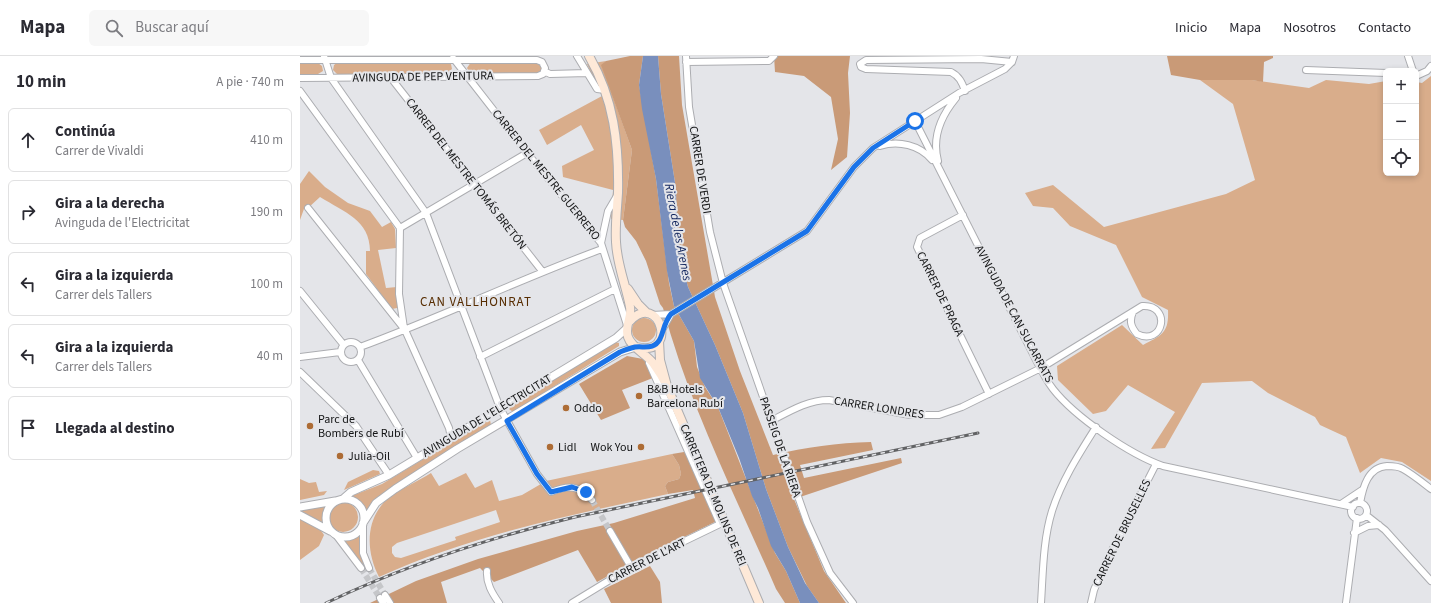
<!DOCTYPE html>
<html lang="es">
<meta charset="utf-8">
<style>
:root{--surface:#fff;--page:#f7f7f7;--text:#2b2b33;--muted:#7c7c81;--line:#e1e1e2}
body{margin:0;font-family:"Source Sans 3",sans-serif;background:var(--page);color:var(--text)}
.controls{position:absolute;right:12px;top:12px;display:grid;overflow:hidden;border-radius:6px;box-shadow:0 2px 6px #0003}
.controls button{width:36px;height:36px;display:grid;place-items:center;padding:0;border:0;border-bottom:1px solid var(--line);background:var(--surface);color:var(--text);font:20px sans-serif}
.stop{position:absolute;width:12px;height:12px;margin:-9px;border:3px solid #1a73e8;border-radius:50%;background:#fff}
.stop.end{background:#1a73e8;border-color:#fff;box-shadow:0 1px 4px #0008}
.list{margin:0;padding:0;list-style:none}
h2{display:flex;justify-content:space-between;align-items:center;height:52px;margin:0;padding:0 16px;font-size:17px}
h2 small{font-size:13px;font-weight:400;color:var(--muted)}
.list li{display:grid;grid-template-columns:26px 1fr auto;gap:12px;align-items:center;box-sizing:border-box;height:64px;margin:0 8px 8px;padding:0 8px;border:1px solid var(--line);border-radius:6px}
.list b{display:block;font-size:15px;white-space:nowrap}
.list p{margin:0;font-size:13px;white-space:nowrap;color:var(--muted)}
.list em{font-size:13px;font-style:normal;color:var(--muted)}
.icon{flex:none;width:22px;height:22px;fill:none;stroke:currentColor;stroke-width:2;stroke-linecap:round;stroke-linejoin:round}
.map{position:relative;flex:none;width:1131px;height:547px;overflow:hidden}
header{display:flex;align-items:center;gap:24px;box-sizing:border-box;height:56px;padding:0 20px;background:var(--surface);border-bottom:1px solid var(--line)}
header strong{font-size:19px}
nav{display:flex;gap:22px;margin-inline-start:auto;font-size:14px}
.search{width:280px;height:36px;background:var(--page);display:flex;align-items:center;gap:10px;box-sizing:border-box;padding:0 14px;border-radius:6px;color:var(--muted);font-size:15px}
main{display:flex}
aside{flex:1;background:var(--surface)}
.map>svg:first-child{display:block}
.green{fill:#d9ad8b;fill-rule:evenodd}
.forest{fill:#c99a77}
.water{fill:#798fbd}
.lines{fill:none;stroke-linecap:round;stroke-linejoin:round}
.minor-tunnel{stroke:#c5c6c9;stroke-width:6;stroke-dasharray:6 3;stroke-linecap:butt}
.minor-casing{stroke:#acadb1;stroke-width:8}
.tertiary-casing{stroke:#acadb1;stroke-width:9}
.secondary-casing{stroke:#acadb1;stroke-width:10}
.minor{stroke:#fff;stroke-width:6}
.tertiary{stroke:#fff;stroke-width:7}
.secondary{stroke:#fee9d8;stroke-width:8}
.rail-casing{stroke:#616264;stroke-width:3}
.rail{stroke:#e4e5e9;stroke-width:1.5;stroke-dasharray:4.5;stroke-linecap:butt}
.route{stroke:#1a73e8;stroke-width:5}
.poi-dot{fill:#ad6c35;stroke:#e4e5e9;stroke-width:1.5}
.labels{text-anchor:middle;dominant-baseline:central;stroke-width:4;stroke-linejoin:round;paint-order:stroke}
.street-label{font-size:12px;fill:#131415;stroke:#e4e5e9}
.poi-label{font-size:12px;fill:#131415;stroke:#e4e5e9;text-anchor:start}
.water-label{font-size:13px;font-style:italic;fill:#12265e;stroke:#e4e5e9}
.neighbourhood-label{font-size:13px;letter-spacing:1px;fill:#572d02;stroke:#e4e5e9}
</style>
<header>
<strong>Mapa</strong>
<div class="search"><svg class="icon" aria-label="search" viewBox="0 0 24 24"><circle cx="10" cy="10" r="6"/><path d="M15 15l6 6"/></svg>Buscar aquí</div>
<nav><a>Inicio</a><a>Mapa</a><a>Nosotros</a><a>Contacto</a></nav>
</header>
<main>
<aside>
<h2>10 min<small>A pie · 740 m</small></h2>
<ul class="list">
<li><svg class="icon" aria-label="ahead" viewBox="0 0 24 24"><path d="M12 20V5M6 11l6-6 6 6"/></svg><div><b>Continúa</b><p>Carrer de Vivaldi</p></div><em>410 m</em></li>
<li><svg class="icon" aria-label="right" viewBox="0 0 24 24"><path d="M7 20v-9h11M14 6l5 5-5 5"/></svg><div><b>Gira a la derecha</b><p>Avinguda de l'Electricitat</p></div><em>190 m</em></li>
<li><svg class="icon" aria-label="left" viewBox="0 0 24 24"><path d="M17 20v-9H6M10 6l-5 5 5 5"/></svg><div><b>Gira a la izquierda</b><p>Carrer dels Tallers</p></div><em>100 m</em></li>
<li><svg class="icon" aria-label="left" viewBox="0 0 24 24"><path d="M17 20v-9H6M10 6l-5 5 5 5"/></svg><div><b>Gira a la izquierda</b><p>Carrer dels Tallers</p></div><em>40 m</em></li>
<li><svg class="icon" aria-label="arrive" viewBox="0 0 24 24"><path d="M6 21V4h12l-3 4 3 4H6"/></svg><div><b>Llegada al destino</b></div></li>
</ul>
</aside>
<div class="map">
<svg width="1131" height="547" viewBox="0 0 1131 547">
<rect width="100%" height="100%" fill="#e4e5e9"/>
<!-- green -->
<path class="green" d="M306,5L302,10L332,94L323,164L311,163L313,134L263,121L262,110L294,94L281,69L247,89L239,74L302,40L287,8Z
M38,6H148L151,8L152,13L146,18H37L33,14L34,9Z
M171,6H239L242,13L237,18L173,17H170L167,12Z
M0,7H18L22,10L23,15L18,18L0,19Z
M1131,20V425L1102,406L1081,402L1060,417L1046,381L1020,369L1015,361L968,337L952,325L902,327L865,392L851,393L875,356L828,329L806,355L793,358L758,324L757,310L822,269L843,289C862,279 869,277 868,254L842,241L816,189L770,170L753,152L733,150L725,137L753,129L804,171L926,138L955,124L933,48L900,24H952L1009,32L1026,24L1069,28L1086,25V117H1116V26L1122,27Z
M9,115L25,131L48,147L70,155L82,171L91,166L95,173L96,192L78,194L86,232L97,231V252L92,253L66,218V195H70C70,164 44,156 20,141L8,152L5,150L0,164V128Z
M332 274a12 12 0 1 1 24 0a12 12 0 1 1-24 0Z
M315,286L319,287V290L216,354L213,356L209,353L210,350Z
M188,364H190L191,369L120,413L67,455H65L60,446L53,441L54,439L82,428Z
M372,398L379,409L381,418L379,423L368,426L365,430L368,438C270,459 172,479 79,521C65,494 65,460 91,440C104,431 118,425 131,417L139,430L166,417L175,432L192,424L199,445L222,439L246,425ZM196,454L200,466L155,481L156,484L101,502L95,501L92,497V491L97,487Z
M73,414L79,415L80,418L44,434L48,426Z
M0,423L9,427L16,426L19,436L27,435L24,439L0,444Z
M28 461a15 15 0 1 1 30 0a15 15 0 1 1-30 0Z
M25,449L22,461L23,467L0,457V453Z
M0,463L20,473L24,479L19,490L0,504Z
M59,478V492L65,510L63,511L43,484L50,483Z"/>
<!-- forest -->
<path class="forest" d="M330,0H343L339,29L356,123L369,227L374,250L394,285L397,311L405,331L418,351L475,497L486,515L500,547H485L476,533C436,441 389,349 363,252L360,248L346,205L336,185L325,171L323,164L332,94L301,9L306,5Z
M358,0H379L382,49L415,241L440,315L473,399C506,391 537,387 571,386L573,394L500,409L504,422L601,402L602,407L494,443L524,515L546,547H519L507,530L488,491L466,433L443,357L415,289L388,231L377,189L376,133L361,38Z
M474,0H550L548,17L550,57L547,101L531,114L538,83L531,41L504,20L475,16Z
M867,0H973V2L964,6L963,26L952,24H900L871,19Z
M327,300L343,303L358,320L322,334L330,352L301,364L279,328Z
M390,395L419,464L345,500L297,526L278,494L194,526L180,512L141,526L147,547H70L116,525L178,503L277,475L314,467L395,442L393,434L368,438L365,430L368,426L379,423L381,418L379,409L372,398Z
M350,510L360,526L362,547H311L304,533Z"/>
<!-- water -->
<path class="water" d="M343,0H358L361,38L376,133L377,189L388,231L415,289L443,357L466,433L488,491L505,527L519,547H500L486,515L471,490L458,452L452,440L439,402L418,351L400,322L394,285L374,250L367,215L356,123L342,53L339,29Z"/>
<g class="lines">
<!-- minor-tunnel -->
<path class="minor-tunnel" d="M292,444L310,475
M61,512L80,542
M69,512L85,539"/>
<defs>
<path id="minor" d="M24,0L31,22L126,157L200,352L237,418L251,436C268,429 280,429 292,444
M277,0L297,33L305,34
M386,0L389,51L410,176L423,227L507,466L530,517L553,547
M1108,0L1113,15
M153,2L227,97L301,187L327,269
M0,4H237L242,6L245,12L243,18L238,20L0,22
M386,6L469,5L474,0
M1006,14L1086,17
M244,15L250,18L287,17
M1116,20L1127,15L1131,10
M91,22L242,215
M0,35L100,172L99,238L104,272
M665,35C662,26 659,20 651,16L566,13L561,11L560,8L566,4L681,3L712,6
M615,65L736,304C741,314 746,324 753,333C775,361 829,398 863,410L1053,451
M580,90C598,84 620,89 632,104
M638,105C632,82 641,60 656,42
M8,152L105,274L149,372L151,382
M663,159L620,182L617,191L689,338
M100,172L227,97
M301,187L308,155L318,138
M0,235L43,288
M352,259L371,258
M362,274L371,258L507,175L554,111L573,92L659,37L705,13L712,6L714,0
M41 296a10 10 0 1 1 20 0a10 10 0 1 1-20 0Z
M60,291C142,261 220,223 302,193
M0,301L40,296
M180,301L315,233
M58,304L117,402
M349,307L420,468
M0,316L56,370L89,419
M471,365C490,355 508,344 529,344L610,359H639L662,351L741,312L842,250C872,248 864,291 837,278C831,271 829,265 833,256
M1060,447C1063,431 1068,411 1087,410C1092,410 1098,410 1103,413C1112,418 1122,426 1131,433
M1051 455a8 8 0 1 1 16 0a8 8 0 1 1-16 0Z
M1041,448L1062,434
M1066,459L1085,474L1131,525
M63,468V497L69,512
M310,475L331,511
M1054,477L1068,470L1079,469
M36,479L61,512
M187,515C186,527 192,537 199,547
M85,539L90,547
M80,542L83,547
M272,547L331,511L422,467
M741,547C743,517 743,484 752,455C762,424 779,398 796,371
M791,547L794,534L806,506L856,408
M1046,547L1057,462"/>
<path id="tertiary" d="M26 462a19 19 0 1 1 38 0a19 19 0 1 1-38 0Z
M43,443L51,436L89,419L316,282L327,272
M0,451L35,445
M0,459L30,475
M63,467L76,447L95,433L157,393L320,296L336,291"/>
<path id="secondary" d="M289,0C314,43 319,88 318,137C317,153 315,170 316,186C317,209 326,229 330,251C332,262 324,271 328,281C331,291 346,298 353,307C358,314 363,322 367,330
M328,233L338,248L347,257
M330,265C359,234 380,302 336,291
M359,285L360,304L367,330L459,547"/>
</defs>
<!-- minor casing -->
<use href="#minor" class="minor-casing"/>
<!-- tertiary casing -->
<use href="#tertiary" class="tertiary-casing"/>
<!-- secondary casing -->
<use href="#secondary" class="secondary-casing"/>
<!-- minor -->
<use href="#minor" class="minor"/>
<!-- tertiary -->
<use href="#tertiary" class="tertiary"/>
<!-- secondary -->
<use href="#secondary" class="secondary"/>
<defs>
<path id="rail" d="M26,547C106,509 189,482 275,461L678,377"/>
</defs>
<!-- rail casing -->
<use href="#rail" class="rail-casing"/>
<!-- rail -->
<use href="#rail" class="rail"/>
</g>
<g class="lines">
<!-- route -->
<path class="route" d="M286,436L272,431L251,436L237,418L207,365L320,296C325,294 330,292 335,291C345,290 354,294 360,283C364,275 364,266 371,258L507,175L554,111L573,92L615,65"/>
</g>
<!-- markers -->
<g class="poi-dot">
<circle cx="339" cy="340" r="4"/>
<circle cx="266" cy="352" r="4"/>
<circle cx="10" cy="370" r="4"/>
<circle cx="250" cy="391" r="4"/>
<circle cx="341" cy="391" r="4"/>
<circle cx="40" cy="400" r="4"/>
</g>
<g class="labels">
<!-- street labels -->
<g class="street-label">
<text transform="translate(123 21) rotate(-1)">AVINGUDA DE PEP VENTURA</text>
<text transform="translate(400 114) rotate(81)">CARRER DE VERDI</text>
<text transform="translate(166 118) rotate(52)">CARRER DEL MESTRE TOMÁS BRETÓN</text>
<text transform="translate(246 119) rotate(51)">CARRER DEL MESTRE GUERRERO</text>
<text transform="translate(640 238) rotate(64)">CARRER DE PRAGA</text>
<text transform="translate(714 258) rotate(62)">AVINGUDA DE CAN SUCARRATS</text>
<text transform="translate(579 352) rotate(9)">CARRER LONDRES</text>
<text transform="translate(187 360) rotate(-31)">AVINGUDA DE L'ELECTRICITAT</text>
<text transform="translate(480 391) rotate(71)">PASSEIG DE LA RIERA</text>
<text transform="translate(413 439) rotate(67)">CARRETERA DE MOLINS DE REI</text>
<text transform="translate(822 477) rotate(-64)">CARRER DE BRUSEL·LES</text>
<text transform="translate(347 505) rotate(-27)">CARRER DE L'ART</text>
</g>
<!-- poi labels -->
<g class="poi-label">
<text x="347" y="333">B&amp;B Hotels<tspan x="347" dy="14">Barcelona Rubí</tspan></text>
<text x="274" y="352">Oddo</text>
<text x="18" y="363">Parc de<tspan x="18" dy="14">Bombers de Rubí</tspan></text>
<text x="258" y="391">Lidl</text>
<text x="333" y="391" text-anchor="end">Wok You</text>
<text x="48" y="400">Julia-Oil</text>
</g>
<!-- water labels -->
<g class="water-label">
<text transform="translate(378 176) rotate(79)">Riera de les Arenes</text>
</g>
<!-- neighbourhood labels -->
<g class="neighbourhood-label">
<text x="176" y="246">CAN VALLHONRAT</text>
</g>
</g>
</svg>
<div class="controls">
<button>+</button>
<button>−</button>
<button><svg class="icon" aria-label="locate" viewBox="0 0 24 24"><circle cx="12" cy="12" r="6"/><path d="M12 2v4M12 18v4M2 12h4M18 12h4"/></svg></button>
</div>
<div class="stop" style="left:615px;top:65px"></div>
<div class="stop end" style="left:286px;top:436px"></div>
</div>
</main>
